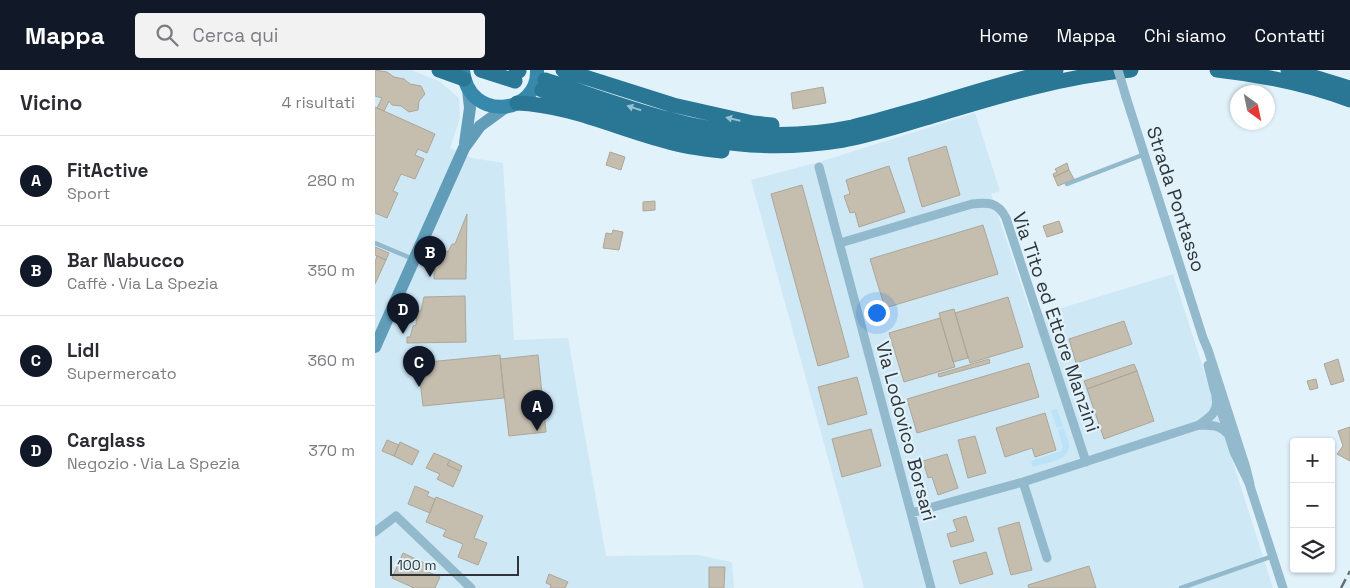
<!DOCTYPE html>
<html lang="it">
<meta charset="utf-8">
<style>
:root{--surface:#fff;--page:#f2f2f3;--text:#2b2b33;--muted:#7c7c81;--line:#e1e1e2;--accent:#111827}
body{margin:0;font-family:"Space Grotesk",sans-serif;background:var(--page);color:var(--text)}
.controls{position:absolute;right:15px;bottom:15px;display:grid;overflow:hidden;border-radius:5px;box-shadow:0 1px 4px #0004}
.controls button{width:45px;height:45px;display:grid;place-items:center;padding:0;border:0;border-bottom:1px solid var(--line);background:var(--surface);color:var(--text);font:25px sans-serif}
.compass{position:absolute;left:855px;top:15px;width:45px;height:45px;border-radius:50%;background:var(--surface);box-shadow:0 1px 4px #0004;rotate:147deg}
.scale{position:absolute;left:15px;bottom:12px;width:129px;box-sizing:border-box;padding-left:5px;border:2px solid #2f3539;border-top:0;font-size:14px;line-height:18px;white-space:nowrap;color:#2f3539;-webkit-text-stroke:4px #e1f2fb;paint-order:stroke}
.you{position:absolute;left:501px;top:242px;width:18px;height:18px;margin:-12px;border:4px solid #fff;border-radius:50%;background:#1a73e8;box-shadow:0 0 0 8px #1a73e833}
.badge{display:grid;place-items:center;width:32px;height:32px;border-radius:50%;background:var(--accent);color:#fff;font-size:16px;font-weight:700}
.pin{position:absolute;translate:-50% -41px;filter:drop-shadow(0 1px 2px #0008)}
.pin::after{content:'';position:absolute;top:26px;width:18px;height:15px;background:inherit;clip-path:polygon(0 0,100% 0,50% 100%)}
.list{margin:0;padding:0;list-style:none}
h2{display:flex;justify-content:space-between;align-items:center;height:65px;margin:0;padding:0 20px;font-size:21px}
h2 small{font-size:16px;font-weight:400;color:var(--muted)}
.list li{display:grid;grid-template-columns:32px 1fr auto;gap:15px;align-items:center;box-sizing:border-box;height:90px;padding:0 20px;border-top:1px solid var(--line)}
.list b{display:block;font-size:19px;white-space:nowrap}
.list p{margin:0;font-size:16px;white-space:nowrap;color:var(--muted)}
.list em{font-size:16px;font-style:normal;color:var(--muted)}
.icon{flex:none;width:28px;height:28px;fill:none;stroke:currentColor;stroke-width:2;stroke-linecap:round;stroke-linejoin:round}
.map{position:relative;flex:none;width:975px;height:518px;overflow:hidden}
header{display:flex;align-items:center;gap:30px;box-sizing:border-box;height:70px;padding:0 25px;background:var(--accent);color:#fff}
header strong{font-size:24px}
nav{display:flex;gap:28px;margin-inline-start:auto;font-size:18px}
.search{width:350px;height:45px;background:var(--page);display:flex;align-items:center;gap:12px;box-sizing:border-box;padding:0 18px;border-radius:5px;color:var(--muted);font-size:19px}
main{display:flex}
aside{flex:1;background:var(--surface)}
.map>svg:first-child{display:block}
.built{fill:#cfe8f5}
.green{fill:#bbe3f7}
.building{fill:#c5beaf;stroke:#ada698}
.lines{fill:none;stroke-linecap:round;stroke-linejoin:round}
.lane{stroke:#92b9cc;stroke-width:4.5}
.street{stroke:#92b9cc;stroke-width:9}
.secondary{stroke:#619db9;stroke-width:12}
.primary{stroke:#3789ab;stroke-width:14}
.highway{stroke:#297695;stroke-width:15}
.rail{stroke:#656f74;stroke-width:2.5;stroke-dasharray:10 5;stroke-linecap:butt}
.street-bridge{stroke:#92b9cc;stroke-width:9}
.oneway{fill:#97c0d2}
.labels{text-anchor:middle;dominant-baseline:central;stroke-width:4.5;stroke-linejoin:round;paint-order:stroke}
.street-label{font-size:19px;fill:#2f3539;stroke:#e1f2fb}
</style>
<header>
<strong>Mappa</strong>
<div class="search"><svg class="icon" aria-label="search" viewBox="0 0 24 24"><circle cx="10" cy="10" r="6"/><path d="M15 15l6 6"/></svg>Cerca qui</div>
<nav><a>Home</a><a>Mappa</a><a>Chi siamo</a><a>Contatti</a></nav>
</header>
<main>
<aside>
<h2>Vicino<small>4 risultati</small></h2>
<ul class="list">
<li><span class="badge">A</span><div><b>FitActive</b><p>Sport</p></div><em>280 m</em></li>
<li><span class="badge">B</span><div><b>Bar Nabucco</b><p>Caffè · Via La Spezia</p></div><em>350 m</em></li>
<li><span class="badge">C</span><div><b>Lidl</b><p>Supermercato</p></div><em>360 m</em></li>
<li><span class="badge">D</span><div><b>Carglass</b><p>Negozio · Via La Spezia</p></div><em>370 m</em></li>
</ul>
</aside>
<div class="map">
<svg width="975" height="518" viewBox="0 0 975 518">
<rect width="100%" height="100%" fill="#e1f2fb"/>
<!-- built -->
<path class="built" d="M0,0H36L64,11L84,28L85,48L75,78L97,88L128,93L139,270L193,268L231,486L323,485L357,492L359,518H0Z
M600,43L625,121L616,124L657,247L798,204L898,518H489L376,110L444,92Z"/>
<!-- green -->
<path class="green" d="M682,339L688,356L682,358L676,341Z
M689,358C690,363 693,369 694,374C696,391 669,393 658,397L656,391L686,381L688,377L683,360Z"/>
<!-- building -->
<path class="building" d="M0,0L12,2L19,7L29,9L35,14L46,16L50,24L44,31L43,40L34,42L26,36L17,35L14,31L9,41L2,38L7,28L0,26Z
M448,17L451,33L418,39L416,23Z
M0,37L60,64L52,83L43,79L40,85L49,89L40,109L26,104L18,121L23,123L12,148L0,143Z
M571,76L585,125L547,137L533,88Z
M235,82L250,87L246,100L231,95Z
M692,93L694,100L679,107L678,104L682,102L680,99Z
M514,96L530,142L484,157L480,142L475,143L469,126L475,124L471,110Z
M694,100L699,109L683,116L679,107Z
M427,115L474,287L443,296L396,124Z
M280,131V140L268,141V132Z
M92,144L91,209H59V201L69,180L73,182L77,174H80Z
M684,151L688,162L672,167L668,156Z
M608,155L623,204L510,238L495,189Z
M238,160L248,162L244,180L228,178L231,163L237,164Z
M0,177L14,183L11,190L0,185Z
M2,186L11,190L0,214V192Z
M90,226L91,272L32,273V267H35L38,256L41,255L42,241H46L49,227Z
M633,227L648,277L595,293L580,243Z
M579,239L593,288L578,292L564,243Z
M565,248L580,297L529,312L514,263Z
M749,251L757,274L701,293L694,269Z
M125,285L129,328L48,336L43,293Z
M163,285L171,362L134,366L125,289Z
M614,289L615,293L564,307L563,304Z
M963,289L969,311L956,315L949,294Z
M654,293L664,327L542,363L532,329Z
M759,294L762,301L712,319L709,311Z
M762,301L779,351L729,369L712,319Z
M482,307L492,344L453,355L443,317Z
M941,309L943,318L935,320L932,311Z
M670,343L681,380L660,387L657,378L630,387L621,358Z
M975,357V391L962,384L968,376L963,361Z
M496,359L506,396L467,407L457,369Z
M600,366L611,403L593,408L583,370Z
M12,370L24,375L19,386L7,381Z
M25,372L44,381L37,395L19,386Z
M59,383L75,390L72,395L85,401L78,417L62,409L65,404L51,398Z
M572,384L583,418L563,425L557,407L553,408L548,391Z
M75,390L87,396L85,401L72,395Z
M40,416L54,422L52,426L60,429L55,443L33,434Z
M61,427L108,446L99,468L112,473L103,495L83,487L88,474L68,466L71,460L51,452Z
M591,446L599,471L576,477L572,464L582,461L578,450Z
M644,452L657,500L636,505L623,458Z
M611,482L618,504L585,514L578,491Z
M28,483L54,495L51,501L65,507L60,518H39L17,508Z
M714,496L721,518H654L653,515Z
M334,497H350L349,518H334Z
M174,504L193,512L190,518H175L176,515L171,513Z"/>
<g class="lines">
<!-- lane -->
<path class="lane" d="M692,114L770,84
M0,173L38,189
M806,518L898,486"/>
<!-- street -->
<path class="street" d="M751,27L828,268L833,280L871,398L875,414
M444,97L556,518
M465,173L597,134C613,132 623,132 631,148L711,392
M833,295L839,319L859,382L874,413L908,518
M824,355C836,356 844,354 853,364
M648,412L672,488
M536,443L648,412L824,355C835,347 844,342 841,327
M0,462L21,446L96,518"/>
<!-- secondary -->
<path class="secondary" d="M90,73L95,38L93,19
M0,277L89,78L105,56L131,37"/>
<!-- primary -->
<path class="primary" d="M88,0C93,53 164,45 162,0"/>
<!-- highway -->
<path class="highway" d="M64,0L89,9
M106,0L140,11
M141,0L144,1
M188,0L298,35L378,53L397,55
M842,0C887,5 932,14 975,30
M913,0L942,8L975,18
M170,10C236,31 302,58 371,63C406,66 443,64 477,57C503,51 528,43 554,36C596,23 638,10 681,0
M167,20C222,39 280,61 337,70C381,78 426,77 469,70C501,64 533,53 564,44C627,25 690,6 756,0
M142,33C195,35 243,59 294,72C311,77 329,79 347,81"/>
<!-- rail -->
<path class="rail" d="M966,518L975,501"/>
<!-- street-bridge -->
<path class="street-bridge" d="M743,0L751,27"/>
</g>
<!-- one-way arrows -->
<defs><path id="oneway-solid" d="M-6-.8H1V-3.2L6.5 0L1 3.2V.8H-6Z" transform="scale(1.25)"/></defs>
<g class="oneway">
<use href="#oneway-solid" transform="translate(259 38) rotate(-162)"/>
<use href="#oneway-solid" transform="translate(358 49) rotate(-167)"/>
</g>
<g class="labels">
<!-- street labels -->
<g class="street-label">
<text transform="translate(801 129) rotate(72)">Strada Pontasso</text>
<text transform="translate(681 252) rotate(71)">Via Tito ed Ettore Manzini</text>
<text transform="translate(531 361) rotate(75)">Via Lodovico Borsari</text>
</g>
</g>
</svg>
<div class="controls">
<button>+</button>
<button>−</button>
<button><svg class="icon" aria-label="layers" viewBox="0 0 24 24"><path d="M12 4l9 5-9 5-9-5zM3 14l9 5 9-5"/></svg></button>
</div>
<svg class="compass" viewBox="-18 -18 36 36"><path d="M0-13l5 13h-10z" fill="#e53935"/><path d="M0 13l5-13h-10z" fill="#7c7c81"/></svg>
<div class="scale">100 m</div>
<div class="you"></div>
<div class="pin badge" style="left:162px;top:361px">A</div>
<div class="pin badge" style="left:55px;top:207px">B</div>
<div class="pin badge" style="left:44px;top:317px">C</div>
<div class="pin badge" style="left:28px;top:264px">D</div>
</div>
</main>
